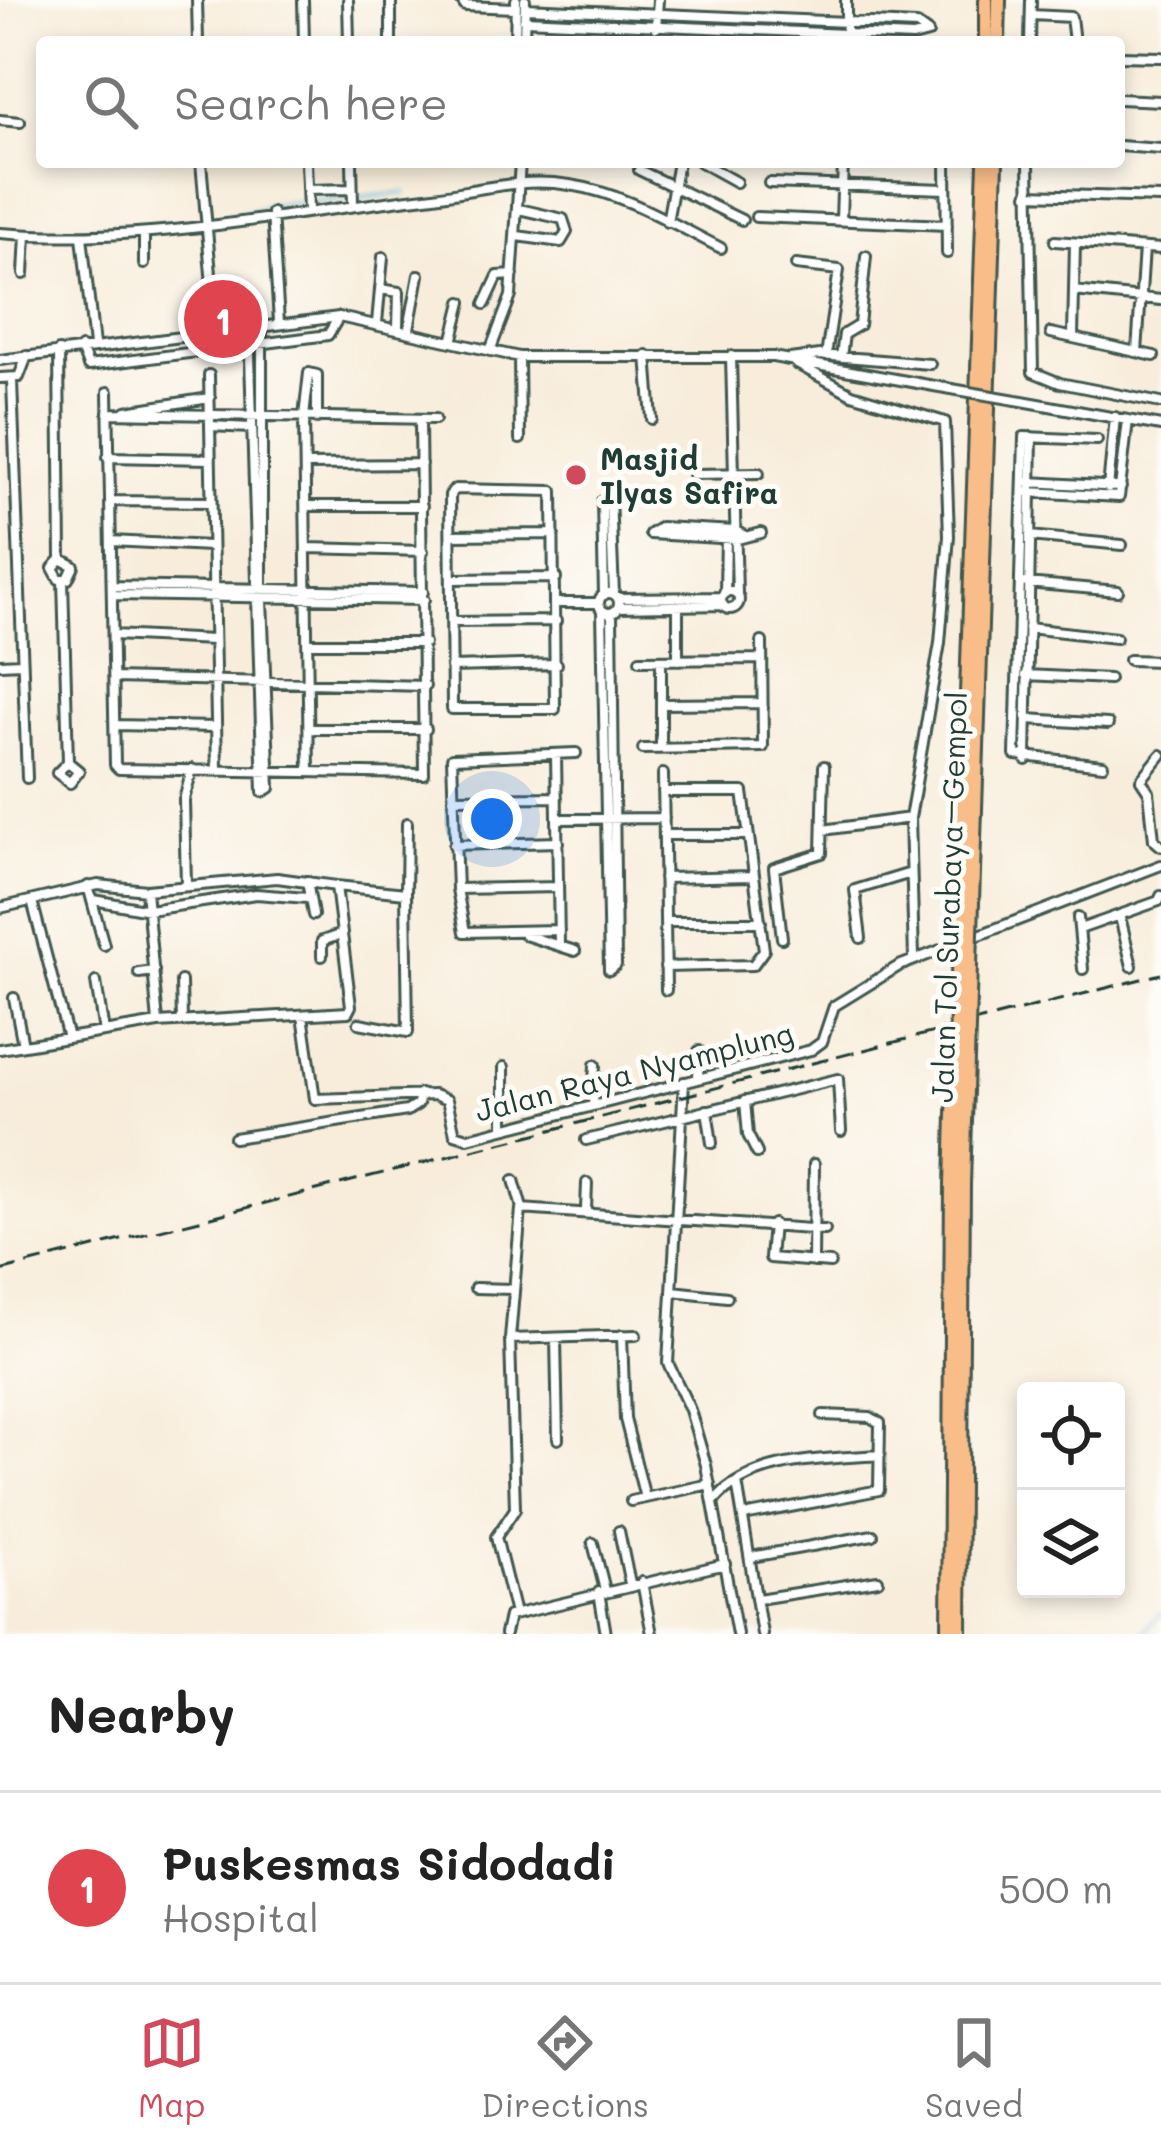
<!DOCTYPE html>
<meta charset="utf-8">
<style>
:root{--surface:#fff;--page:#f6f6f6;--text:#222;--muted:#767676;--line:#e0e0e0;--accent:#d1495b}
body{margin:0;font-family:Mali,sans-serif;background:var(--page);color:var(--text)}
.controls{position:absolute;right:36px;bottom:36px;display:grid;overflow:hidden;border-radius:12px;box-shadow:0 6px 18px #0003}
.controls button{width:108px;height:108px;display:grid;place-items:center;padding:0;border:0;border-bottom:3px solid var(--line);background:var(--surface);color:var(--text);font:60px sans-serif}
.you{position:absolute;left:492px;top:819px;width:42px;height:42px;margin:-30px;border:9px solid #fff;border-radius:50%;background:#1a73e8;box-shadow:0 0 0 18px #1a73e833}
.badge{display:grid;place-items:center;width:78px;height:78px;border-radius:50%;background:var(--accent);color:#fff;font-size:39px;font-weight:700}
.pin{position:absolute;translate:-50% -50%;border:6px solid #fff;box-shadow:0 3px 12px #0006}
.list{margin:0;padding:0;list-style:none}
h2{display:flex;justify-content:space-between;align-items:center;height:156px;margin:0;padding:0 48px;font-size:51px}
h2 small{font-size:39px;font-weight:400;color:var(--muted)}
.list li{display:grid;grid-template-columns:78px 1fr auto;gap:36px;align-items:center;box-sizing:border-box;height:192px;padding:0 48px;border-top:3px solid var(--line)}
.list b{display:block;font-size:45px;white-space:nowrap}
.list p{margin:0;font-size:39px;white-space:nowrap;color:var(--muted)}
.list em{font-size:39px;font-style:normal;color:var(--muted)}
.icon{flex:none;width:66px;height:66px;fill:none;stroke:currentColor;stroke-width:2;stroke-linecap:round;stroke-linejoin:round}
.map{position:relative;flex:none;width:1161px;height:1634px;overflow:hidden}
.search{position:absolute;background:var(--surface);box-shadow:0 6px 18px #0003;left:36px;right:36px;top:36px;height:132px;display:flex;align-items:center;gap:30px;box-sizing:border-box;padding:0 42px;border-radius:12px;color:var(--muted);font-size:45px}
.sheet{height:348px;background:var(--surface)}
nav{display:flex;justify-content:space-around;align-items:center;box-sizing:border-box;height:168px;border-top:3px solid var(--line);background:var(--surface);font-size:33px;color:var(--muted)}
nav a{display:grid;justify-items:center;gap:6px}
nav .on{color:var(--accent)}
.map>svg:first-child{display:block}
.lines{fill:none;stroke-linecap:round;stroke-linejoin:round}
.stream{stroke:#66bde3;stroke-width:3}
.minor-casing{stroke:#40574d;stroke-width:14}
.highway-casing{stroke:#40574d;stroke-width:18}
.minor{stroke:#fff;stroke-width:8}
.highway{stroke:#f8bd89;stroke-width:12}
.rail{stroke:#1f3d34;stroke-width:3;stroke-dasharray:18 9;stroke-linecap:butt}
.minor-bridge-casing{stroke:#40574d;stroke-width:14;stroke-linecap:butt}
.highway-bridge-casing{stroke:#40574d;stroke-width:18;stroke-linecap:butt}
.minor-bridge{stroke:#fff;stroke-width:8}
.highway-bridge{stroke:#f8bd89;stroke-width:12}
.poi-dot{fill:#d1495b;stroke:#fdfcf7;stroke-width:4.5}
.labels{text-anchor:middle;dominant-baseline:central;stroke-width:10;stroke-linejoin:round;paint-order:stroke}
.poi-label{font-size:30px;font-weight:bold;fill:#1f3d34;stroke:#fdfcf7;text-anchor:start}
.street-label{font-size:30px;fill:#1f3d34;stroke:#fdfcf7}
</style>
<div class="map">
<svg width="1161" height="1634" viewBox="0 0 1161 1634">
<rect width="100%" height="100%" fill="#fdfcf7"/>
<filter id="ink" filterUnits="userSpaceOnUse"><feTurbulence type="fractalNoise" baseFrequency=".00833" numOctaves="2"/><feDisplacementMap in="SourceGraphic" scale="24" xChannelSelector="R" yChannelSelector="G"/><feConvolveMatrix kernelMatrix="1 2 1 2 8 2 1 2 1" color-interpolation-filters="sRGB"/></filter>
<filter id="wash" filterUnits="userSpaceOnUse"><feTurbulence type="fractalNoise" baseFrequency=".004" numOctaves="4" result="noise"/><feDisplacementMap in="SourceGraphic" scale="48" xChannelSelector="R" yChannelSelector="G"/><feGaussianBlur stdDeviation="2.7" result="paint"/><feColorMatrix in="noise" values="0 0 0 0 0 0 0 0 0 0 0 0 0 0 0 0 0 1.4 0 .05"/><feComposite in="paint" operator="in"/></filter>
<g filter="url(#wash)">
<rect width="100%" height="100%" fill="#f8eddb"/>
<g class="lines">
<!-- stream -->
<path class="stream" d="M358,198L405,193
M211,221L278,204L349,199
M41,230L201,223
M1142,1634L1161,1613"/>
</g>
</g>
<g filter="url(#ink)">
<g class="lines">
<defs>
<path id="minor" d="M197,0L198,42
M303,0L304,42
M348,0L349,42
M461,0L465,6L515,8
M1031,15L1071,17L1074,42
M524,20L913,37L928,33L917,25L525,8
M656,28L658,0
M391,42V0
M515,42L516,0
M524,42L525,0
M846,42V0
M1030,42L1031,0
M1119,56L1161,57
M1119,99L1161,101
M0,120L20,122
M1119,146L1161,149
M201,162L216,330
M306,162L308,210
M352,162L353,205
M700,162L736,182
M946,162L947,253
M1029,162L1033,372L1060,383L1161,403
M639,170L742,220
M769,183L946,189
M307,190L352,189
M1028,194L1161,198
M272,213L279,322
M756,217L947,225
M841,220L843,162
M667,222L678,162
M0,233C144,245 284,213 426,197C477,191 519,177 570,185C624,193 673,224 721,248
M144,233V264
M82,236L94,346
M517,236L561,242L567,232L563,219L519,209
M1055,241L1161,249
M796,265L839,270L826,356
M24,274L26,235
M380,289L399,292L398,327
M1074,291L1161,300
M485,304L498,276L513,275
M377,323L383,257
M249,325L257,581
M409,329L419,275
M1051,333L1154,356
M1073,337L1075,243
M453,338L462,302
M81,348L88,366L328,335L339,317
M59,351L61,559L53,568L59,579H68L74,566L61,559
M490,351L511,296L520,162
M1137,352L1144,248
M647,355L652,419
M731,356L737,594
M519,357L520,439
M841,357L844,334L859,325L866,256
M790,359L820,355L930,364
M0,360L339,317L519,357H773L934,386
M795,363L852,394L945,422L949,536L940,643L910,818L914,958
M209,375L217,769
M0,378L19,377L27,356
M12,381L27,778
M108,392L115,765L119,769L424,774L420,420
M1022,401L1161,426
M126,411L210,398
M108,413L435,419
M210,426L251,428
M1097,440L1024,437L1015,755L1103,765
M108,457L210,459
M306,465L421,464
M693,474L759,473
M1029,482L1121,487
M1108,488L1115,417
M455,489L553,491L555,709H452L450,495Z
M1029,492L1119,497L1128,420
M610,497L614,594
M110,501L210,502
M307,506H422
M451,535L554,534
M745,536L736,531L661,527L650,534L737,539L761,533
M1030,536L1122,545
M111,541L210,546
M308,548L423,551
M451,579L556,578
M63,580L68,762L79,771L70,783L57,773L68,762
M1026,583L1118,591
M112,586L423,592
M262,588V324
M721 600a9 9 0 1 1 18 0a9 9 0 1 1-18 0Z
M725,593L726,535
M599 603a10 10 0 1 1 20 0a10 10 0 1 1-20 0Z
M113,595L424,600
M604,595L602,501L610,497
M618,598L722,597
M257,599L263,792L270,788L262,600
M556,603H599
M619,607L723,605
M678,607V660
M602,610L609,970L616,965L612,613
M452,622L556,621
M1028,628L1116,638
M113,635L213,640
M308,643H424
M640,660L762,659
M661,660V748
M1129,660L1161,661
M0,664L22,663
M451,667L557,664
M1026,675L1109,679
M114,678L425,686
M661,704L762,703
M1027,719L1108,724
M115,725L216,727
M310,729H426
M643,749L763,747L762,642
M556,754L559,945
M1161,755L1141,780L1149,792L1154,840L1161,846
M1026,760L1032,437
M309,772L304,417L309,373L317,375V418
M663,774L666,990
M663,792H743L764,950L753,965L665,967
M453,798L557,797
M557,819L664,818
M823,830L910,818
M664,835H747
M454,845L558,842
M664,878L753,876
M307,881L313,915
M186,885L184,800L192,769
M88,886L104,945
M336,886L406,893L408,1032L359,1023
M457,889L558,887
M146,890L158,1023
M406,893L407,823
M94,900L149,910L256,894L307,898
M32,901L68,1038
M0,908L98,885L146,890L277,878L336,886L351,1006L348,1012L158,1023L0,1049
M1120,917L1132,966
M1078,918L1083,969
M665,922H761
M1080,929L1159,901L1161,896
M559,930L465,932L457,889L452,758L576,753
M525,935L575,951
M782,938L774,868L822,853L824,766
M861,938L855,890L911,873
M322,956V941L342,934
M139,973L154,971
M181,981L182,1021
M96,982L104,1032
M14,998L23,1045
M303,1015L315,1099L434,1095L447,1100L455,1134L468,1138L811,1050L822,1042L834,1006L899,966L1161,865
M698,1078L699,1051
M684,1082L668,1363L690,1410L706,1465L737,1634
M745,1101L748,1135L757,1153
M593,1105L595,1065
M707,1110L712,1143
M504,1128V1067
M234,1138L407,1111L418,1104L420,1094
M586,1140L838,1079L841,1131
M514,1180L522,1208
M586,1210L587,1183
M773,1224L770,1258L830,1263
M813,1262L814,1164
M475,1288L512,1289
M673,1291L727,1297
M622,1335L625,1419L645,1498
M556,1338L558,1439
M510,1339L636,1335
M737,1482L762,1634
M715,1500C752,1457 828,1459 880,1455
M631,1501L710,1484
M744,1516L879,1490L880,1423L870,1417L823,1415
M619,1531L630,1584
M593,1543L605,1590
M751,1557L873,1535
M642,1582L652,1634
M599,1592L606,1634
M758,1599L878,1580
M515,1614L496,1537L515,1509L510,1339L521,1209L825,1230
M505,1634L509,1616L725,1564"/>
<path id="highway" d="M986,42V0
M998,42L999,0
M961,870L985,162
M973,871L996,162
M949,1634L952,1184
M960,1634L963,1184"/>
</defs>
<!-- minor casing -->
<use href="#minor" class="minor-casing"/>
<!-- highway casing -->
<use href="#highway" class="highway-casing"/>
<!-- minor -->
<use href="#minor" class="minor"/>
<!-- highway -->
<use href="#highway" class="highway"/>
<!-- rail -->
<path class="rail" d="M0,1271L1161,974"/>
<defs>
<path id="minor-bridge" d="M934,386L1022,401"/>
<path id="highway-bridge" d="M952,1184L961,870
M963,1184L973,871"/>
</defs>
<!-- minor-bridge casing -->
<use href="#minor-bridge" class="minor-bridge-casing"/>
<!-- highway-bridge casing -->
<use href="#highway-bridge" class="highway-bridge-casing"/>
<!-- minor-bridge -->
<use href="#minor-bridge" class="minor-bridge"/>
<!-- highway-bridge -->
<use href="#highway-bridge" class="highway-bridge"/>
</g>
</g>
<!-- markers -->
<circle class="poi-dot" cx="576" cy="475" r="12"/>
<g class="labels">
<!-- poi labels -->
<g class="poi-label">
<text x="600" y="458">Masjid<tspan x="600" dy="34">Ilyas Safira</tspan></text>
</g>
<!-- street labels -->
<g class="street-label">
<text transform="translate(948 897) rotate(-88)">Jalan Tol Surabaya–Gempol</text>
<text transform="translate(634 1071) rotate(-14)">Jalan Raya Nyamplung</text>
</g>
</g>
</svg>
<div class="controls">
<button><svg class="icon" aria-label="locate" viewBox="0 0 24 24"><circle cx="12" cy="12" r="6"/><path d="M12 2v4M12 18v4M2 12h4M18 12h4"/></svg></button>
<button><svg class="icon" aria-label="layers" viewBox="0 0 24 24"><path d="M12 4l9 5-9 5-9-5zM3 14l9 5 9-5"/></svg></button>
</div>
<div class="you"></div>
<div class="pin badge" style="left:223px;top:319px;background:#e0444e">1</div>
<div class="search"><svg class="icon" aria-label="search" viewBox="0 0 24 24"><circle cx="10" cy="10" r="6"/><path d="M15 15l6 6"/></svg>Search here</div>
</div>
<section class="sheet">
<h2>Nearby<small></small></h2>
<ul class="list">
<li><span class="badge" style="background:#e0444e">1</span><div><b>Puskesmas Sidodadi</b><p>Hospital</p></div><em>500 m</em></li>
</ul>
</section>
<nav>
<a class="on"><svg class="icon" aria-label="map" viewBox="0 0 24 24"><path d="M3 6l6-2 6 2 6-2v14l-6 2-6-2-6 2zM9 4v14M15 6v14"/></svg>Map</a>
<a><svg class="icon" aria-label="directions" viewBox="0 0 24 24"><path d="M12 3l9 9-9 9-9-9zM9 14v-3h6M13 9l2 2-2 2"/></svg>Directions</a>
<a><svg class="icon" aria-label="saved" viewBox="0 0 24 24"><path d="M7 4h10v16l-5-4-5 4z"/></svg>Saved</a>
</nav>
